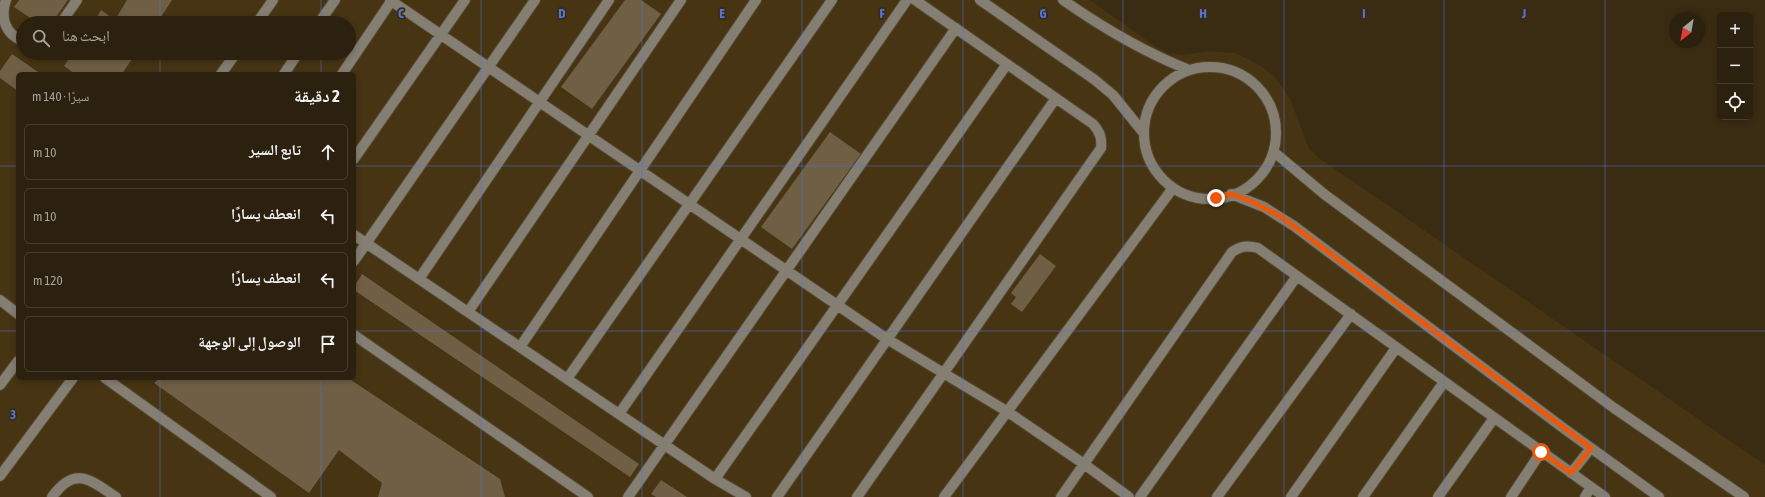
<!DOCTYPE html>
<html lang="ar">
<meta charset="utf-8">
<style>
:root{--surface:#2c210e;--page:#342917;--text:#f1f3f6;--muted:#a6a39e;--line:#483e2e}
body{margin:0;font-family:"Asap Condensed","Noto Naskh Arabic",sans-serif;background:var(--page);color:var(--text);direction:rtl}
.controls{position:absolute;right:12px;top:12px;display:grid;overflow:hidden;border-radius:6px;box-shadow:0 2px 6px #0003}
.controls button{width:36px;height:36px;display:grid;place-items:center;padding:0;border:0;border-bottom:1px solid var(--line);background:var(--surface);color:var(--text);font:20px sans-serif}
.compass{position:absolute;left:1669px;top:12px;width:36px;height:36px;border-radius:50%;background:var(--surface);box-shadow:0 2px 6px #0003;rotate:211deg}
.stop{position:absolute;width:12px;height:12px;margin:-9px;border:3px solid #ea580c;border-radius:50%;background:#fff}
.stop.end{background:#ea580c;border-color:#fff;box-shadow:0 1px 4px #0008}
.list{margin:0;padding:0;list-style:none}
h2{display:flex;justify-content:space-between;align-items:center;height:52px;margin:0;padding:0 16px;font-size:17px}
h2 small{font-size:13px;font-weight:400;color:var(--muted)}
.list li{display:grid;grid-template-columns:26px 1fr auto;gap:12px;align-items:center;box-sizing:border-box;height:56px;margin:0 8px 8px;padding:0 8px;border:1px solid var(--line);border-radius:6px}
.list b{display:block;font-size:15px;white-space:nowrap}
.list em{font-size:13px;font-style:normal;color:var(--muted)}
.icon{flex:none;width:22px;height:22px;fill:none;stroke:currentColor;stroke-width:2;stroke-linecap:round;stroke-linejoin:round}
.map{position:relative;flex:none;width:1765px;height:497px;overflow:hidden;direction:ltr}
.search{position:absolute;background:var(--surface);box-shadow:0 2px 6px #0003;left:16px;top:16px;width:340px;height:44px;display:flex;align-items:center;gap:10px;box-sizing:border-box;padding:0 14px;border-radius:22px;color:var(--muted);font-size:15px}
.panel{position:absolute;background:var(--surface);box-shadow:0 2px 6px #0003;left:16px;top:72px;width:340px;height:308px;border-radius:6px;direction:rtl}
.map>svg:first-child{display:block}
.built{fill:#463413;fill-rule:evenodd}
.building{fill:#6f5f45}
.lines{fill:none;stroke-linecap:round;stroke-linejoin:round}
.minor-casing{stroke:#54472f;stroke-width:12}
.minor{stroke:#857e72;stroke-width:10}
.route{stroke:#ea580c;stroke-width:5}
.grid{fill:none;stroke:#5275d9;stroke-width:1;stroke-opacity:0.55}
.grid-label{font-size:13px;text-anchor:middle;font-weight:bold;fill:#5275d9;stroke:#3a2c13;stroke-width:3.5;stroke-linejoin:round;paint-order:stroke}
</style>
<div class="map">
<svg width="1765" height="497" viewBox="0 0 1765 497">
<rect width="100%" height="100%" fill="#3a2c13"/>
<!-- built -->
<path class="built" d="M0,0H1090L1152,44L1168,53L1183,55L1209,51L1235,53L1261,66L1274,76L1283,89L1291,101L1309,149L1319,158L1765,465V497H0ZM23,23H349V53H23ZM18,74H354V378H18Z"/>
<!-- building -->
<path class="building" d="M19,0H68L52,23H38L14,7Z
M127,0H172L157,23H93L101,10L115,20Z
M625,0H641L661,14L592,109L561,87Z
M73,53H136L122,74H75L64,66Z
M12,54L41,74H18V91L0,78V71Z
M830,132L861,154L792,249L761,227Z
M1040,254L1056,266L1022,312L1011,304L1016,297L1011,293Z
M362,274L639,464L630,477L354,290V287Z
M160,378H348L500,479L505,497H378L382,483L339,450L309,493L154,383Z
M661,480L687,497H656L651,494Z"/>
<g class="lines">
<defs>
<path id="minor" d="M6,0C0,18 5,34 23,41
M390,0L887,339L1008,412L1084,464L1129,497
M980,0L1095,80L1113,95L1142,131
M1063,0C1103,28 1144,52 1189,70
M61,23L77,0
M257,23L273,0
M319,23L335,0
M1144 133a66 66 0 1 1 132 0a66 66 0 1 1-132 0Z
M221,74L236,53
M284,74L298,53
M342,74L392,0
M1274,152L1324,194L1614,408L1744,497
M354,159L465,0
M1231,194L1264,207L1294,226L1566,430L1659,497
M354,235L715,479L746,497
M354,261L535,0
M419,279L609,0
M0,300L18,314
M468,312L681,0
M354,335L588,497
M520,347L756,0
M105,378L271,497
M567,379L832,0
M0,385L18,361
M619,414L907,0
M1571,473L1591,448
M0,476L73,378
M715,479L1007,64
M52,497C75,465 90,480 116,497
M628,497L956,28
M777,497L1056,98
M857,497L1101,148C1102,138 1100,132 1093,124L915,0
M944,497L1173,188
M1061,497L1232,252C1241,246 1247,245 1258,248L1605,497
M1140,497L1297,276
M1217,497L1351,314
M1291,497L1396,348
M1363,497L1444,382
M1438,497L1494,418
M1511,497L1541,452
M1585,497L1591,487"/>
</defs>
<!-- minor casing -->
<use href="#minor" class="minor-casing"/>
<!-- minor -->
<use href="#minor" class="minor"/>
</g>
<g class="lines">
<!-- route -->
<path class="route" d="M1216,198L1231,194L1248,200L1280,216L1591,448L1571,473L1541,452"/>
</g>
<!-- grid -->
<path class="grid" d="M160,0V23M321,0V23M481,0V497M642,0V497M802,0V497M963,0V497M1123,0V497M1284,0V497M1444,0V497M1605,0V497M160,53V74M321,53V74M0,166H18M354,166H1765M0,331H18M354,331H1765M160,378V497M321,378V497"/>
<g class="grid-label">
<text x="401" y="18">C</text>
<text x="562" y="18">D</text>
<text x="722" y="18">E</text>
<text x="882" y="18">F</text>
<text x="1043" y="18">G</text>
<text x="1203" y="18">H</text>
<text x="1364" y="18">I</text>
<text x="1524" y="18">J</text>
<text x="13" y="419">3</text>
</g>
</svg>
<div class="controls">
<button>+</button>
<button>−</button>
<button><svg class="icon" aria-label="locate" viewBox="0 0 24 24"><circle cx="12" cy="12" r="6"/><path d="M12 2v4M12 18v4M2 12h4M18 12h4"/></svg></button>
</div>
<svg class="compass" viewBox="-18 -18 36 36"><path d="M0-13l5 13h-10z" fill="#e53935"/><path d="M0 13l5-13h-10z" fill="#a6a39e"/></svg>
<div class="stop" style="left:1541px;top:452px"></div>
<div class="stop end" style="left:1216px;top:198px"></div>
<div class="search"><svg class="icon" aria-label="search" viewBox="0 0 24 24"><circle cx="10" cy="10" r="6"/><path d="M15 15l6 6"/></svg>ابحث هنا</div>
<section class="panel">
<h2>2 دقيقة<small>سيرًا · 140 m</small></h2>
<ul class="list">
<li><svg class="icon" aria-label="ahead" viewBox="0 0 24 24"><path d="M12 20V5M6 11l6-6 6 6"/></svg><div><b>تابع السير</b></div><em>10 m</em></li>
<li><svg class="icon" aria-label="left" viewBox="0 0 24 24"><path d="M17 20v-9H6M10 6l-5 5 5 5"/></svg><div><b>انعطف يسارًا</b></div><em>10 m</em></li>
<li><svg class="icon" aria-label="left" viewBox="0 0 24 24"><path d="M17 20v-9H6M10 6l-5 5 5 5"/></svg><div><b>انعطف يسارًا</b></div><em>120 m</em></li>
<li><svg class="icon" aria-label="arrive" viewBox="0 0 24 24"><path d="M6 21V4h12l-3 4 3 4H6"/></svg><div><b>الوصول إلى الوجهة</b></div></li>
</ul>
</section>
</div>
